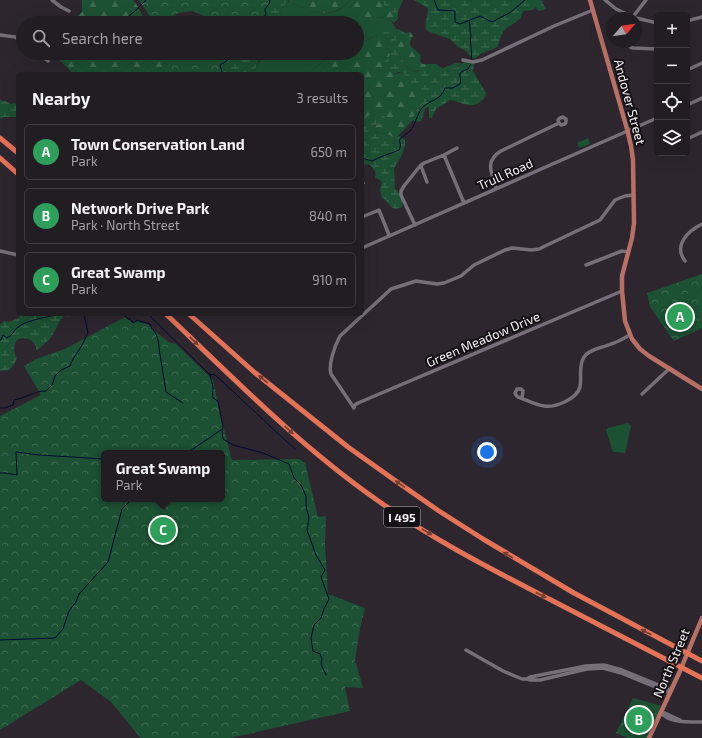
<!DOCTYPE html>
<meta charset="utf-8">
<style>
:root{--surface:#221c23;--page:#2e2930;--text:#f1f3f6;--muted:#a2a1a6;--line:#3f3a41;--accent:#fd9c56}
body{margin:0;font-family:"Exo 2",sans-serif;background:var(--page);color:var(--text)}
.controls{position:absolute;right:12px;top:12px;display:grid;overflow:hidden;border-radius:6px;box-shadow:0 4px 16px #0002}
.controls button{width:36px;height:36px;display:grid;place-items:center;padding:0;border:0;border-bottom:1px solid var(--line);background:var(--surface);color:var(--text);font:20px sans-serif}
.compass{position:absolute;left:606px;top:12px;width:36px;height:36px;border-radius:50%;background:var(--surface);box-shadow:0 4px 16px #0002;rotate:61deg}
.you{position:absolute;left:487px;top:452px;width:14px;height:14px;margin:-10px;border:3px solid #fff;border-radius:50%;background:#1a73e8;box-shadow:0 0 0 6px #1a73e833}
.badge{display:grid;place-items:center;width:26px;height:26px;border-radius:50%;background:var(--accent);color:#fff;font-size:13px;font-weight:700}
.pin{position:absolute;translate:-50% -50%;border:2px solid #fff;box-shadow:0 1px 4px #0006}
.popup{position:absolute;left:101px;top:450px;width:124px;height:52px;box-sizing:border-box;display:grid;place-content:center;border-radius:6px;background:var(--surface);filter:drop-shadow(0 1px 3px #0005);font-size:13px;white-space:nowrap;color:var(--muted)}
.popup b{font-size:15px;color:var(--text)}
.popup::after{content:'';position:absolute;left:50%;top:100%;margin-left:-8px;border:8px solid transparent;border-top-color:var(--surface)}
.list{margin:0;padding:0;list-style:none}
h2{display:flex;justify-content:space-between;align-items:center;height:52px;margin:0;padding:0 16px;font-size:17px}
h2 small{font-size:13px;font-weight:400;color:var(--muted)}
.list li{display:grid;grid-template-columns:26px 1fr auto;gap:12px;align-items:center;box-sizing:border-box;height:56px;margin:0 8px 8px;padding:0 8px;border:1px solid var(--line);border-radius:6px}
.list b{display:block;font-size:15px;white-space:nowrap}
.list p{margin:0;font-size:13px;white-space:nowrap;color:var(--muted)}
.list em{font-size:13px;font-style:normal;color:var(--muted)}
.icon{flex:none;width:22px;height:22px;fill:none;stroke:currentColor;stroke-width:2;stroke-linecap:round;stroke-linejoin:round}
.map{position:relative;flex:none;width:702px;height:738px;overflow:hidden}
.search{position:absolute;background:var(--surface);box-shadow:0 4px 16px #0002;left:16px;top:16px;width:348px;height:44px;display:flex;align-items:center;gap:10px;box-sizing:border-box;padding:0 14px;border-radius:22px;color:var(--muted);font-size:15px}
.panel{position:absolute;background:var(--surface);box-shadow:0 4px 16px #0002;left:16px;top:72px;width:348px;height:244px;border-radius:6px}
.map>svg:first-child{display:block}
.grass{fill:#1c5133}
.forest{fill:url(#forest-firs)}
.wetland{fill:url(#wetland-marsh)}
.park{fill:url(#park-crowns);fill-rule:evenodd}
.lines{fill:none;stroke-linecap:round;stroke-linejoin:round}
.stream{stroke:#000934;stroke-width:1}
.minor{stroke:#766e78;stroke-width:3.5}
.major{stroke:#b87064;stroke-width:4.5}
.highway{stroke:#e47257;stroke-width:5}
.oneway{fill:#723d32}
.labels{text-anchor:middle;dominant-baseline:central;stroke-width:4;stroke-linejoin:round;paint-order:stroke}
.shield{fill:#141114;stroke:#b2adb2;stroke-width:1}
.shield-label{font-size:12px;font-weight:bold;fill:#f5f0f6}
.street-label{font-size:13px;fill:#f5f0f6;stroke:#141114}
</style>
<div class="map">
<svg width="702" height="738" viewBox="0 0 702 738">
<defs>
<pattern id="forest-firs" width="22" height="20" patternUnits="userSpaceOnUse"><rect width="22" height="20" fill="#1c5133"/><path d="M5 1l3.5 6h-7zM16 11l3.5 6h-7z" fill="#3e6a51"/></pattern>
<pattern id="wetland-marsh" width="20" height="14" patternUnits="userSpaceOnUse"><rect width="20" height="14" fill="#1c5133"/><path d="M1 5h8M5 5V1M11 12h8M15 12V8" fill="none" stroke="#3e6a51"/></pattern>
<pattern id="park-crowns" width="20" height="18" patternUnits="userSpaceOnUse"><rect width="20" height="18" fill="#1c5133"/><path d="M2 6a3 3 0 1 1 6 0M12 15a3 3 0 1 1 6 0" fill="none" stroke="#3e6a51"/></pattern>
</defs>
<rect width="100%" height="100%" fill="#2d262f"/>
<!-- grass -->
<path class="grass" d="M350,0H357L349,8L365,20C378,17 390,14 396,29L373,37L357,45V23L277,22L280,18L282,8L288,1C301,8 324,18 339,10C343,8 347,3 350,0Z
M268,53H343L326,59L308,74H253L258,63Z
M588,138L590,144L579,148L577,143Z
M628,423L631,426L625,453L613,452L606,430L608,428Z"/>
<!-- forest -->
<path class="forest" d="M82,0H133L137,5L143,16L149,23H52L58,17C72,17 68,25 82,12Z
M287,0H350C347,3 343,8 338,10C322,18 301,8 287,0Z
M357,0H381C387,8 384,9 396,13L398,12V19L394,23C381,13 377,20 365,20C359,20 354,17 349,14V8Z
M384,32L382,35L388,38L387,41L390,55L388,58L387,68L389,71L396,74C408,69 410,86 417,91C419,92 421,92 423,93L422,101L423,103C422,106 420,106 418,109C416,112 416,115 413,117V120L396,138L394,144L391,136L374,131L373,126L383,123L380,112L362,118V74H308L326,59L343,53H357V45Z
M410,32L413,36C405,50 415,46 421,56L420,61L422,64H436L440,67L443,68L456,63H462C457,68 456,67 450,69C446,70 442,73 437,73C430,65 422,70 414,72L404,65V62L398,56C396,41 392,35 410,32Z
M53,53H197L181,74H73Z"/>
<!-- wetland -->
<path class="wetland" d="M144,0H287L288,1L282,8L280,18L277,23H223L205,10L181,11L163,23C151,23 146,11 143,2Z
M381,0H403L398,12L396,13C384,10 387,8 381,0Z
M414,0H542L543,4L546,8L545,9L540,11L537,10L536,7L532,10L523,11L521,18L503,31L499,42L498,46C494,50 488,50 483,53C477,55 478,59 471,58L466,51L458,47L450,39L427,31C423,24 428,17 428,9L426,7Z
M396,29C399,29 403,31 405,33C396,36 394,41 399,48L398,56L404,62V65L414,72L419,71L420,69H423L426,67L429,69L432,68L437,73L442,72L449,69L458,67L464,62L474,63L473,71L486,93C486,97 484,99 481,101C472,110 461,102 450,100L444,104L442,106C435,108 435,111 432,118H429V109L428,107L425,109L423,116L421,121L416,122L413,120V117L415,116L417,109L422,105L423,103L421,97L423,94L417,93L416,90L411,88L410,84V80L403,73L399,72L393,74C390,72 388,69 384,67L383,64L390,55L387,41L388,38H383L382,35L384,32Z
M197,53H261L258,63L253,74H181Z
M0,100L5,101L11,104L14,103L18,104V117H3L0,119Z
M380,111L383,113L386,119L383,123L373,126L374,131L391,136L394,144L395,142L396,138L399,136L405,140C406,150 399,160 394,168L395,189C400,193 404,200 402,207C390,213 391,202 382,198L380,190L382,182L378,179L375,178C377,172 373,167 368,164L362,165V118Z
M18,314H74L67,317L65,314L60,321L50,339L36,351V346L32,341C29,339 25,338 22,338C12,339 13,353 17,358L14,365L9,370L0,371V325L4,321L9,322L19,318L20,317Z"/>
<!-- park -->
<path class="park" d="M139,0H269L267,5L264,9V15L256,20L252,21L251,23H206L204,16L193,11L183,12L153,21Z
M177,53H228C226,59 227,63 220,64L219,67L220,73L219,74H176L164,59L171,58Z
M702,274V328L674,341L650,307L647,293Z
M125,317L132,322C137,320 137,321 142,323C147,324 149,324 152,329L166,340L168,342L176,344L213,380L219,410L232,460L299,459L305,463L318,517L326,516L325,543L328,594L365,608L360,628L355,660L363,688L345,687L350,711L230,738H140L139,736L111,702L81,680L0,730V416L41,395L24,366L36,359L65,349ZM104,453H222V499H104Z
M633,698L661,706L647,738H628L616,733Z"/>
<g class="lines">
<!-- stream -->
<path class="stream" d="M434,0L438,10L455,11V22L460,24L480,16L492,22L511,12L525,0
M469,21C471,25 469,31 471,35C469,43 473,51 471,59
M120,23L135,11L146,0
M251,23L266,15L265,9L269,4L270,0
M219,74L222,72L220,65L228,60L227,55L228,53
M362,158L372,161C381,156 390,154 399,150C401,146 401,144 399,141L400,139C403,136 407,134 410,131C415,126 417,114 422,108C430,99 441,101 445,88H453L460,84C462,80 459,77 460,73L465,70L468,69L471,64
M120,314L125,316L128,319H130L133,323L138,320C142,323 146,322 150,324C151,329 154,330 156,334C158,338 159,344 159,348L166,392L183,403
M148,314L210,375C210,379 213,383 213,388C213,392 212,394 213,398L218,401L223,427L222,430L223,439L233,445L263,453L289,464L294,478L301,485L306,496V506L309,518L307,530L316,555L325,570L321,577L329,599L324,609L321,618L314,625L311,638L313,651L320,654L322,659L321,664L326,675
M0,340H1L3,335L7,338C13,335 14,330 18,327C27,320 48,317 59,314
M210,375L214,374C242,399 268,425 296,450
M0,408H5L13,405L14,400C27,398 33,391 46,391L52,385L55,376L61,370L70,366L73,359L81,347L88,333L84,314
M187,453L221,430
M0,473H6L17,475L16,452L39,455L104,459
M0,640L55,638L63,629L69,611L76,602L79,594L108,562L122,509L132,499"/>
<!-- minor -->
<path class="minor" d="M52,0L61,7L69,11
M605,0L616,9L635,18
M632,18L646,0
M636,18L657,23
M687,21L702,17
M0,35L15,37L23,42
M629,42L630,47L633,48L657,49
M38,53L48,61
M463,60L473,62L482,60L554,26L593,10
M687,70L702,63
M657,84L656,89L657,93
M687,105L702,98
M687,139L702,132
M444,155L464,203
M421,166L427,182
M362,182L363,183
M496,188C492,174 484,161 501,151L559,123L561,125L565,124L566,122V119L563,117L560,118L558,120L559,123
M362,217L379,210L389,235
M415,225L401,195V191L404,186L420,166L424,163L444,155L457,148
M362,248L657,118
M0,251L18,255
M685,261C673,245 688,231 702,224
M586,265L622,251L628,252
M622,291L358,403L355,405L354,408L331,374C328,364 335,345 340,336L391,289L416,281L437,284L444,283L461,276L474,265L505,250L512,248L532,250L539,249L545,246L600,220L615,200L625,196L634,195
M642,394L670,368
M522,398L523,391L521,389H517L515,393L516,395L518,397C527,400 535,405 544,406C555,408 577,399 580,387C582,378 578,366 584,357C589,349 602,348 611,344C618,342 624,338 630,335
M466,650L503,671L522,679H527L530,680H540L587,669L603,668L621,673L670,693
M527,679L530,677L586,666L604,665L622,670L671,690
M661,713C670,723 689,722 702,722
M661,713H665L680,720"/>
<!-- major -->
<path class="major" d="M590,0L627,129L631,146L633,160L634,223L632,238L622,276V291L625,321L632,339L640,349L649,356L702,389
M649,738L680,671L702,618"/>
<!-- highway -->
<path class="highway" d="M0,138L18,153
M0,158L18,174
M166,314C234,379 300,446 377,500C432,539 491,569 551,600C601,626 652,652 702,678
M189,314L254,372L348,447L393,479L439,511L483,539L574,593L702,661"/>
</g>
<!-- one-way arrows -->
<defs><path id="oneway-solid" d="M-6-.8H1V-3.2L6.5 0L1 3.2V.8H-6Z"/></defs>
<g class="oneway">
<use href="#oneway-solid" transform="translate(194 341) rotate(44)"/>
<use href="#oneway-solid" transform="translate(263 379) rotate(-141)"/>
<use href="#oneway-solid" transform="translate(289 430) rotate(42)"/>
<use href="#oneway-solid" transform="translate(400 484) rotate(-146)"/>
<use href="#oneway-solid" transform="translate(427 532) rotate(31)"/>
<use href="#oneway-solid" transform="translate(508 555) rotate(-149)"/>
<use href="#oneway-solid" transform="translate(541 595) rotate(27)"/>
<use href="#oneway-solid" transform="translate(646 632) rotate(-153)"/>
</g>
<g class="labels">
<!-- shield labels -->
<rect class="shield" x="384" y="507" width="36" height="20" rx="3"/>
<g class="shield-label">
<text x="402" y="517">I 495</text>
</g>
<!-- street labels -->
<g class="street-label">
<text transform="translate(630 102) rotate(75)">Andover Street</text>
<text transform="translate(505 174) rotate(-24)">Trull Road</text>
<text transform="translate(483 339) rotate(-23)">Green Meadow Drive</text>
<text transform="translate(671 663) rotate(-67)">North Street</text>
</g>
</g>
</svg>
<div class="controls">
<button>+</button>
<button>−</button>
<button><svg class="icon" aria-label="locate" viewBox="0 0 24 24"><circle cx="12" cy="12" r="6"/><path d="M12 2v4M12 18v4M2 12h4M18 12h4"/></svg></button>
<button><svg class="icon" aria-label="layers" viewBox="0 0 24 24"><path d="M12 4l9 5-9 5-9-5zM3 14l9 5 9-5"/></svg></button>
</div>
<svg class="compass" viewBox="-18 -18 36 36"><path d="M0-13l5 13h-10z" fill="#e53935"/><path d="M0 13l5-13h-10z" fill="#a2a1a6"/></svg>
<div class="you"></div>
<div class="pin badge" style="left:680px;top:317px;background:#2e9e5b">A</div>
<div class="pin badge" style="left:639px;top:720px;background:#2e9e5b">B</div>
<div class="pin badge" style="left:163px;top:530px;background:#2e9e5b">C</div>
<div class="popup"><b>Great Swamp</b>Park</div>
<div class="search"><svg class="icon" aria-label="search" viewBox="0 0 24 24"><circle cx="10" cy="10" r="6"/><path d="M15 15l6 6"/></svg>Search here</div>
<section class="panel">
<h2>Nearby<small>3 results</small></h2>
<ul class="list">
<li><span class="badge" style="background:#2e9e5b">A</span><div><b>Town Conservation Land</b><p>Park</p></div><em>650 m</em></li>
<li><span class="badge" style="background:#2e9e5b">B</span><div><b>Network Drive Park</b><p>Park · North Street</p></div><em>840 m</em></li>
<li><span class="badge" style="background:#2e9e5b">C</span><div><b>Great Swamp</b><p>Park</p></div><em>910 m</em></li>
</ul>
</section>
</div>
